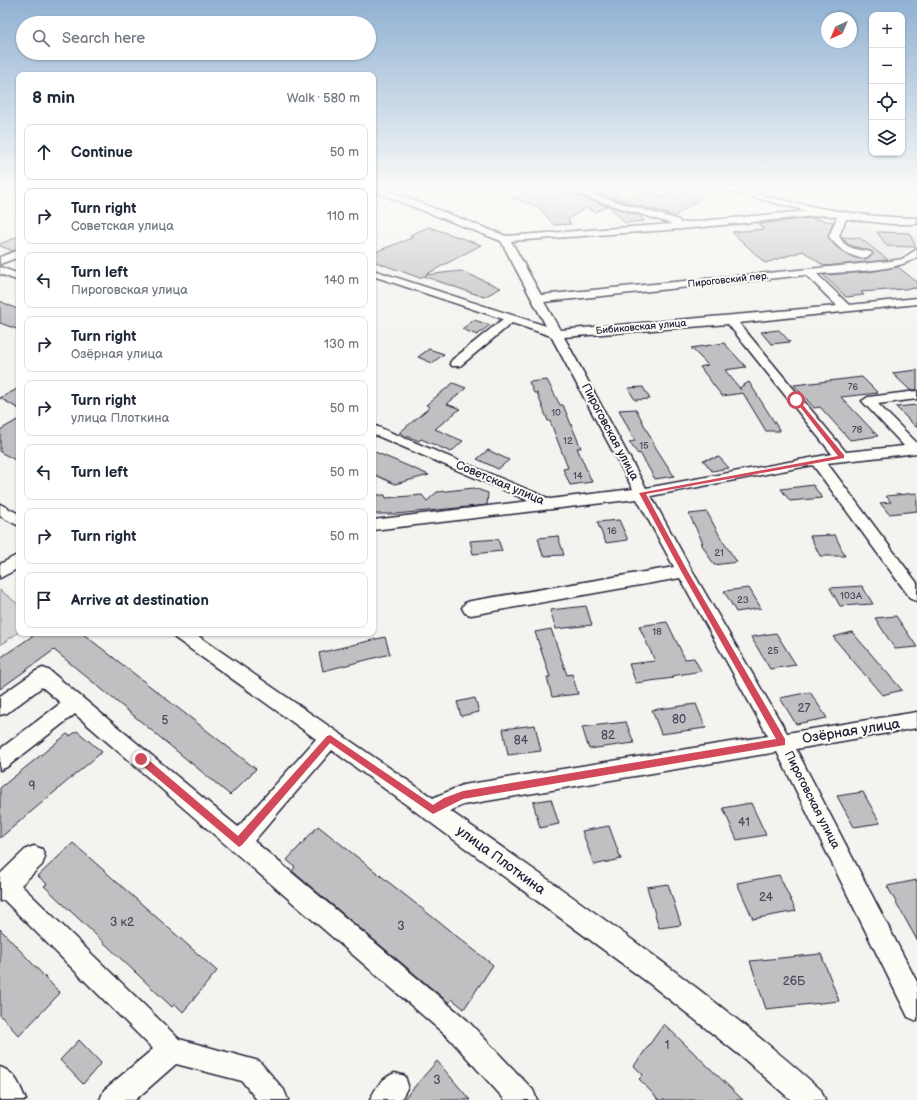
<!DOCTYPE html>
<meta charset="utf-8">
<style>
:root{--surface:#fff;--page:#f2f2f3;--text:#1f2937;--muted:#747a83;--line:#e0e1e3}
body{margin:0;font-family:"Balsamiq Sans",sans-serif;background:var(--page);color:var(--text)}
.controls{position:absolute;right:12px;top:12px;display:grid;overflow:hidden;border-radius:8px;box-shadow:0 1px 3px #0004}
.controls button{width:36px;height:36px;display:grid;place-items:center;padding:0;border:0;border-bottom:1px solid var(--line);background:var(--surface);color:var(--text);font:20px sans-serif}
.compass{position:absolute;left:821px;top:12px;width:36px;height:36px;border-radius:50%;background:var(--surface);box-shadow:0 1px 3px #0004;rotate:224deg}
.stop{position:absolute;width:12px;height:12px;margin:-9px;border:3px solid #d1495b;border-radius:50%;background:#fff}
.stop.end{background:#d1495b;border-color:#fff;box-shadow:0 1px 4px #0008}
.list{margin:0;padding:0;list-style:none}
h2{display:flex;justify-content:space-between;align-items:center;height:52px;margin:0;padding:0 16px;font-size:17px}
h2 small{font-size:13px;font-weight:400;color:var(--muted)}
.list li{display:grid;grid-template-columns:26px 1fr auto;gap:12px;align-items:center;box-sizing:border-box;height:56px;margin:0 8px 8px;padding:0 8px;border:1px solid var(--line);border-radius:8px}
.list b{display:block;font-size:15px;white-space:nowrap}
.list p{margin:0;font-size:13px;white-space:nowrap;color:var(--muted)}
.list em{font-size:13px;font-style:normal;color:var(--muted)}
.icon{flex:none;width:22px;height:22px;fill:none;stroke:currentColor;stroke-width:2;stroke-linecap:round;stroke-linejoin:round}
.map{position:relative;flex:none;width:917px;height:1100px;overflow:hidden}
.search{position:absolute;background:var(--surface);box-shadow:0 1px 3px #0004;left:16px;top:16px;width:360px;height:44px;display:flex;align-items:center;gap:10px;box-sizing:border-box;padding:0 14px;border-radius:22px;color:var(--muted);font-size:15px}
.panel{position:absolute;background:var(--surface);box-shadow:0 1px 3px #0004;left:16px;top:72px;width:360px;height:564px;border-radius:8px}
.map>svg:first-child{display:block}
.built{fill:#e4e3e2}
.green{fill:#d5d4d5;stroke:#7c7b88}
.building{fill:#c0bfc2;stroke:#22223b}
.lines{fill:none;stroke-linecap:round;stroke-linejoin:round}
.minor-casing{stroke:#22223b;stroke-width:3}
.minor{fill:#fdfcf7;fill-rule:evenodd}
.route{fill:#d1495b}
.labels{text-anchor:middle;dominant-baseline:central;stroke-width:4;stroke-linejoin:round;paint-order:stroke}
.far-number-label{font-size:9px;fill:#4a495d}
.far-street-label{font-size:10px;fill:#22223b;stroke:#fdfcf7}
.number-label{font-size:10px;fill:#4a495d}
.street-label{font-size:12px;fill:#22223b;stroke:#fdfcf7}
.near-number-label{font-size:12px;fill:#4a495d}
.near-street-label{font-size:14px;fill:#22223b;stroke:#fdfcf7}
</style>
<div class="map">
<svg width="917" height="1100" viewBox="0 0 917 1100">
<rect width="100%" height="100%" fill="#f4f3ef"/>
<filter id="ink" filterUnits="userSpaceOnUse"><feTurbulence type="fractalNoise" baseFrequency=".025" numOctaves="2"/><feDisplacementMap in="SourceGraphic" scale="8" xChannelSelector="R" yChannelSelector="G"/><feConvolveMatrix kernelMatrix="1 2 1 2 8 2 1 2 1" color-interpolation-filters="sRGB"/></filter>
<g filter="url(#ink)">
<!-- built -->
<path class="built" d="M808,214L841,223L882,230H911L917,237V241L913,247L900,255L898,259L890,261L848,264L819,238L789,230L774,218Z"/>
<!-- green -->
<path class="green" d="M0,590L19,605V632L0,645Z"/>
<!-- building -->
<path class="building" d="M536,188H556L608,206L596,212L586,208L568,219L571,224L554,225L539,207L512,198Z
M577,188H608L614,190L624,200L645,191L664,197L676,189L703,197L675,216Z
M609,206L639,215L645,221L625,223Z
M810,218L833,222L828,237L836,246L848,255L861,259L868,258L873,254L871,251L849,245L841,237L860,238L888,260L824,266L803,251L765,263L732,232L764,229L758,224Z
M429,227L481,245L425,275L461,271L501,288L484,297L423,276L420,278L373,261V254L380,250L414,237L410,235Z
M877,232L909,233L916,247L887,246Z
M19,236V249L13,251L0,246V244Z
M898,267L917,282V288L861,292L864,295L846,297L823,275L869,272Z
M0,301L19,310V330L0,323Z
M474,320L490,325L477,335L462,329Z
M779,330L790,342L771,344L761,332Z
M724,343L746,367L725,370L741,390L739,388L749,382L780,431H766L743,393L722,396L700,367L708,365L691,348Z
M429,349L444,354L432,363L418,357Z
M917,370V390H910L892,373Z
M862,377L878,393L841,397L878,436L850,440L820,407L814,408L794,385Z
M547,380L560,405H563L581,448H577L592,482L570,485L563,469L568,468L550,421H548L537,393H534L529,382Z
M453,383L466,388L447,404L460,409L435,429L463,441L451,452L421,439L419,441L399,433L430,407L426,405Z
M643,387L650,399L635,400L628,388Z
M19,388V409L0,398Z
M917,405V428L896,407Z
M636,409L656,448L674,476L655,479L640,453L638,454L629,442L635,441L619,410Z
M19,419V462L0,452V430Z
M488,450L509,460L498,469L477,459Z
M373,451L429,475L395,484L373,474Z
M719,457L729,468L712,471L703,460Z
M813,485L822,498L790,501L781,489Z
M474,488L488,493L487,505L396,514H373L374,495H385L386,498L422,495L427,501L437,492Z
M917,493V511L889,514L880,503L891,502L886,496Z
M707,512L722,540L737,562L714,565L701,543H703L689,514Z
M619,520L628,540L606,543L597,522Z
M835,535L845,556H820L810,536Z
M558,536L564,555L543,556L538,538Z
M498,539L502,551L473,554L470,541Z
M862,586L873,604L840,606L830,588Z
M749,588L761,608L736,612L724,591Z
M586,606L592,625L556,629L550,610Z
M896,616L917,647L895,649L875,618Z
M667,622L685,659L694,658L701,671L672,676L673,678L636,683L629,664L655,661L639,626Z
M551,629L567,675L572,674L578,694L552,697L547,677H550L535,632Z
M852,632L902,690L882,695L833,637Z
M37,633H82L256,769L230,795L54,650L0,689V658Z
M776,633L796,665L770,669L751,637Z
M385,637L390,654L323,671L319,653Z
M810,692L827,718L796,724L780,698Z
M475,698L479,712L461,716L457,702Z
M696,704L706,728L661,734L652,710Z
M626,722L634,743L589,749L582,727Z
M535,725L541,751L508,755L503,729Z
M77,731L102,752L0,838V788L67,734L70,736Z
M863,792L880,823L854,827L837,796Z
M551,799L559,824L540,828L533,802Z
M751,803L766,835L737,840L723,808Z
M318,826L493,965L464,1009L452,999L449,1003L292,871L295,867L287,860Z
M609,826L621,859L594,865L582,831Z
M73,843L217,971L183,1012L175,1004L172,1007L44,886L47,884L38,876Z
M779,875L796,911L753,919L737,883Z
M917,880V940L887,886Z
M668,884L681,925L659,928L647,887Z
M0,929L60,993L19,1036L0,1015Z
M821,954L839,1001L766,1009L750,961Z
M664,1024L743,1100H659L639,1079L643,1075L634,1066Z
M79,1040L101,1063L83,1084L60,1060Z
M437,1061L470,1100H403Z"/>
<g class="lines">
<defs>
<path id="minor" d="M373,188H381L506,236L672,224L557,188H571L679,220L680,223L807,211L717,188H732C794,203 853,218 917,218V224H892L846,219L839,236C846,250 857,249 871,252L872,254C860,266 835,247 829,236L837,217L825,215L682,229L511,241L541,295L890,261L902,259L917,249V257C897,272 843,272 817,274L849,305L917,298V304L739,323L846,452L904,446L862,401L868,397L917,391V399L878,404L917,443V453L827,463L917,583V601L911,599L813,465L651,496L691,569L787,733L917,712V728L796,749L917,982V1021L908,1017L777,752L463,805L450,811C577,900 705,987 821,1090L825,1100H791L742,1057L650,984L332,750L254,841L467,1020L533,1090L537,1100H505L449,1038L75,714L7,767L0,770V749L61,703L42,687L7,713L0,715V696L36,671L43,668L50,671L238,827L316,739L175,638L172,633H194L433,798L463,785L768,736L680,578L471,615L465,613L462,608L465,603L471,601L674,567L637,499L373,530V520L529,501L373,434V425L550,499L633,489L551,336L512,323L460,366H452L450,363L452,360L503,319L373,276V270L546,326L501,241L373,191ZM806,275L837,306L560,330L544,302ZM728,324L832,454L646,488L564,337Z
M19,250V257L0,264V257Z
M0,267L19,274V281L0,274Z
M0,504L19,514V526L0,516Z
M19,554V568L0,578V564Z
M34,846L42,849L45,857L42,865L21,885L179,1039L259,1061L284,1090L288,1100H257L242,1081L176,1064L135,1100H100L104,1090L153,1049L4,900L0,901V874L26,849Z
M0,1067C16,1073 19,1084 26,1100H0Z
M395,1073L405,1076L408,1086L401,1100H370C376,1087 382,1078 395,1073Z"/>
</defs>
<!-- minor casing -->
<use href="#minor" class="minor-casing"/>
<!-- minor -->
<use href="#minor" class="minor"/>
</g>
</g>
<!-- sky -->
<linearGradient id="sky" x2="0" y2="1"><stop stop-color="#90b1d2"/><stop offset="0.55" stop-color="#fafaf8"/><stop offset="1" stop-color="#fafaf8" stop-opacity="0"/></linearGradient>
<rect width="917" height="342" fill="url(#sky)"/>
<!-- route -->
<path class="route" d="M794,399H798L844,455V458L646,494L687,570L785,739V745L463,799L433,814L330,743L242,845L239,847L138,762V756H144L238,836L327,736L330,735L433,805L444,798L463,791L776,739L681,571L639,493L838,456Z"/>
<g class="labels">
<!-- far-number labels -->
<g class="far-number-label">
<text x="853" y="387">76</text>
</g>
<!-- far-street labels -->
<g class="far-street-label">
<text transform="translate(728 280) rotate(-6)">Пироговский пер.</text>
<text transform="translate(641 327) rotate(-5)">Бибиковская улица</text>
</g>
<!-- number labels -->
<g class="number-label">
<text x="556" y="413">10</text>
<text x="857" y="430">78</text>
<text x="568" y="441">12</text>
<text x="644" y="446">15</text>
<text x="578" y="476">14</text>
<text x="612" y="531">16</text>
<text x="719" y="553">21</text>
<text x="851" y="596">103А</text>
<text x="743" y="600">23</text>
<text x="657" y="632">18</text>
<text x="773" y="651">25</text>
</g>
<!-- street labels -->
<g class="street-label">
<text transform="translate(610 432) rotate(62)">Пироговская улица</text>
<text transform="translate(500 483) rotate(23)">Советская улица</text>
<text transform="translate(812 800) rotate(63)">Пироговская улица</text>
</g>
<!-- near-number labels -->
<g class="near-number-label">
<text x="804" y="708">27</text>
<text x="679" y="719">80</text>
<text x="165" y="720">5</text>
<text x="608" y="735">82</text>
<text x="521" y="740">84</text>
<text x="32" y="786">9</text>
<text x="744" y="822">41</text>
<text x="766" y="897">24</text>
<text x="122" y="922">3 к2</text>
<text x="401" y="926">3</text>
<text x="794" y="981">26Б</text>
<text x="667" y="1045">1</text>
<text x="437" y="1080">3</text>
</g>
<!-- near-street labels -->
<g class="near-street-label">
<text transform="translate(851 731) rotate(-9)">Озёрная улица</text>
<text transform="translate(501 860) rotate(36)">улица Плоткина</text>
</g>
</g>
</svg>
<div class="controls">
<button>+</button>
<button>−</button>
<button><svg class="icon" aria-label="locate" viewBox="0 0 24 24"><circle cx="12" cy="12" r="6"/><path d="M12 2v4M12 18v4M2 12h4M18 12h4"/></svg></button>
<button><svg class="icon" aria-label="layers" viewBox="0 0 24 24"><path d="M12 4l9 5-9 5-9-5zM3 14l9 5 9-5"/></svg></button>
</div>
<svg class="compass" viewBox="-18 -18 36 36"><path d="M0-13l5 13h-10z" fill="#e53935"/><path d="M0 13l5-13h-10z" fill="#747a83"/></svg>
<div class="stop" style="left:796px;top:400px"></div>
<div class="stop end" style="left:141px;top:759px"></div>
<div class="search"><svg class="icon" aria-label="search" viewBox="0 0 24 24"><circle cx="10" cy="10" r="6"/><path d="M15 15l6 6"/></svg>Search here</div>
<section class="panel">
<h2>8 min<small>Walk · 580 m</small></h2>
<ul class="list">
<li><svg class="icon" aria-label="ahead" viewBox="0 0 24 24"><path d="M12 20V5M6 11l6-6 6 6"/></svg><div><b>Continue</b></div><em>50 m</em></li>
<li><svg class="icon" aria-label="right" viewBox="0 0 24 24"><path d="M7 20v-9h11M14 6l5 5-5 5"/></svg><div><b>Turn right</b><p>Советская улица</p></div><em>110 m</em></li>
<li><svg class="icon" aria-label="left" viewBox="0 0 24 24"><path d="M17 20v-9H6M10 6l-5 5 5 5"/></svg><div><b>Turn left</b><p>Пироговская улица</p></div><em>140 m</em></li>
<li><svg class="icon" aria-label="right" viewBox="0 0 24 24"><path d="M7 20v-9h11M14 6l5 5-5 5"/></svg><div><b>Turn right</b><p>Озёрная улица</p></div><em>130 m</em></li>
<li><svg class="icon" aria-label="right" viewBox="0 0 24 24"><path d="M7 20v-9h11M14 6l5 5-5 5"/></svg><div><b>Turn right</b><p>улица Плоткина</p></div><em>50 m</em></li>
<li><svg class="icon" aria-label="left" viewBox="0 0 24 24"><path d="M17 20v-9H6M10 6l-5 5 5 5"/></svg><div><b>Turn left</b></div><em>50 m</em></li>
<li><svg class="icon" aria-label="right" viewBox="0 0 24 24"><path d="M7 20v-9h11M14 6l5 5-5 5"/></svg><div><b>Turn right</b></div><em>50 m</em></li>
<li><svg class="icon" aria-label="arrive" viewBox="0 0 24 24"><path d="M6 21V4h12l-3 4 3 4H6"/></svg><div><b>Arrive at destination</b></div></li>
</ul>
</section>
</div>
